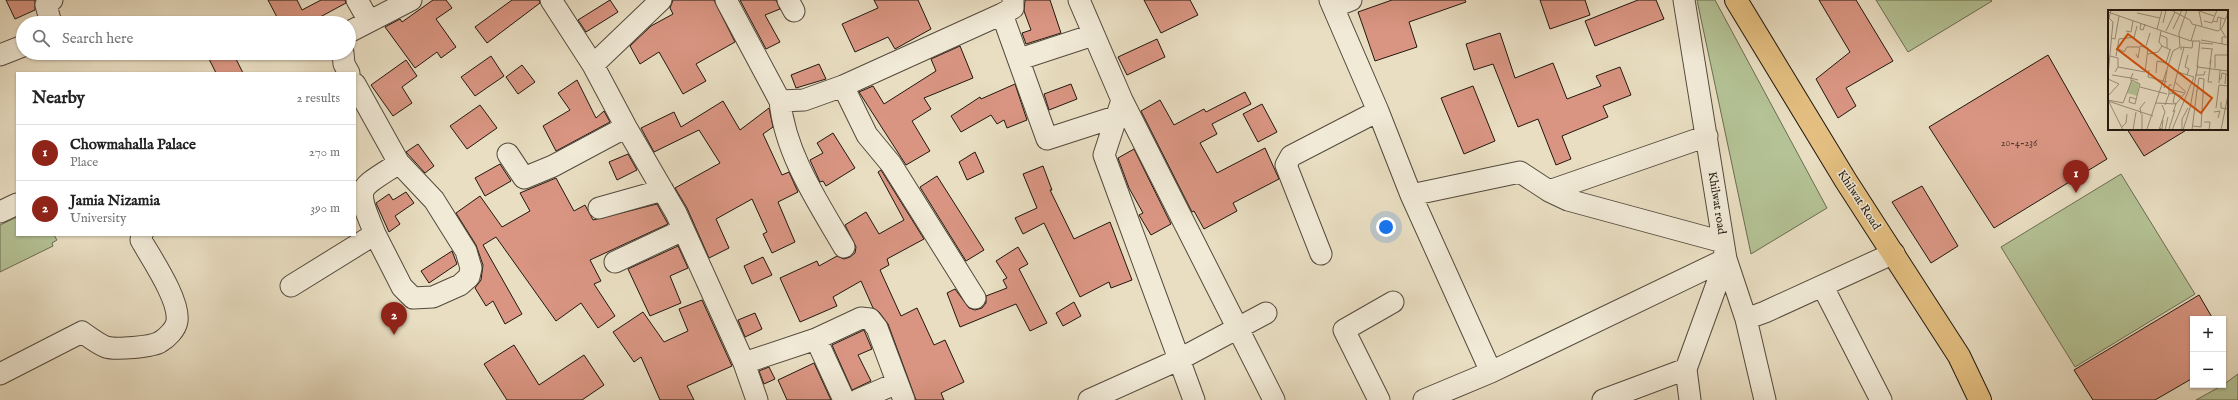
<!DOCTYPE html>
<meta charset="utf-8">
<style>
:root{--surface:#fff;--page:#f2f2f2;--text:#222;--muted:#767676;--line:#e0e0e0;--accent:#8f2418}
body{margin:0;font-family:"IM FELL English",serif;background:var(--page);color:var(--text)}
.controls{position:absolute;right:12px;bottom:12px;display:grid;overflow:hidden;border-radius:0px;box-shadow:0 1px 3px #0004}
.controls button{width:36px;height:36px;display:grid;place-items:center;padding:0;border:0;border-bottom:1px solid var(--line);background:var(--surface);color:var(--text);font:20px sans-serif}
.you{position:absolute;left:1386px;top:227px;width:14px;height:14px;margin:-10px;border:3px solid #fff;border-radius:50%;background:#1a73e8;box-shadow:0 0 0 6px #1a73e833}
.badge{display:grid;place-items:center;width:26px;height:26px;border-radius:50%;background:var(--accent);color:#fff;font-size:13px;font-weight:700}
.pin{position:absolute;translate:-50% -33px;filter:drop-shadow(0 1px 2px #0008)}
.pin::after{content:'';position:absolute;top:21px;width:14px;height:12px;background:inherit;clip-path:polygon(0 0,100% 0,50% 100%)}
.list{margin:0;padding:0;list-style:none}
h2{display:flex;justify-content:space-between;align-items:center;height:52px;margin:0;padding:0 16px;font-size:17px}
h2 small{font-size:13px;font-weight:400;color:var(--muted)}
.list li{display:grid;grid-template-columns:26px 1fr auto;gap:12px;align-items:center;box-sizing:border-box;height:56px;padding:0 16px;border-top:1px solid var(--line)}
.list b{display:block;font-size:15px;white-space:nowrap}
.list p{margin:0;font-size:13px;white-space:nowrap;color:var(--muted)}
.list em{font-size:13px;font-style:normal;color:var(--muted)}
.icon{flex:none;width:22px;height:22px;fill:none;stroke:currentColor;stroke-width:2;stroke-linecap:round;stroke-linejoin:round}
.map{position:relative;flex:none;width:2238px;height:400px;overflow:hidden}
.search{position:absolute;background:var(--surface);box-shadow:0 1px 3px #0004;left:16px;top:16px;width:340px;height:44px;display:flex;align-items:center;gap:10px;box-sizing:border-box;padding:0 14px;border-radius:22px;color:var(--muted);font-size:15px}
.panel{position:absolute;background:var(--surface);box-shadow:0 1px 3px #0004;left:16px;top:72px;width:340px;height:164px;border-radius:0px}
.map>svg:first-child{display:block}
.park{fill:#b4c295;stroke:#6a6d52}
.building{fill:#d99582;stroke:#211810}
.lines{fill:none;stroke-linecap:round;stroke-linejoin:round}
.minor-casing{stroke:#534a3c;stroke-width:23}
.major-casing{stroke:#211810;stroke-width:24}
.minor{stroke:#f1ead7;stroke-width:21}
.major{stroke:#e4bf81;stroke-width:22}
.labels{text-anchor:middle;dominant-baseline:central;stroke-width:3;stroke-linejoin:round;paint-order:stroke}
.number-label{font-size:10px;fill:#4f372c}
.street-label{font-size:12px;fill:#211810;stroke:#f1ead7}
.inset-road{fill:none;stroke:#998f7b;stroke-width:1}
.view{fill:#d4520c;fill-opacity:0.15;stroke:#d4520c;stroke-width:2}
.inset-edge{fill:none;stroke:#211810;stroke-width:2}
</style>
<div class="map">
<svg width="2238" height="400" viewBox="0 0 2238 400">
<rect width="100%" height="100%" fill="#e9dec2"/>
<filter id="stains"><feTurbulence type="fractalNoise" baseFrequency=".005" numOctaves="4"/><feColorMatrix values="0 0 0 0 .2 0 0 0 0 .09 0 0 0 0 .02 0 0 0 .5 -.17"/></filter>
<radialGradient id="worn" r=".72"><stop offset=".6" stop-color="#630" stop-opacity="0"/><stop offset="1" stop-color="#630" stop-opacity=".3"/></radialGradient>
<!-- park -->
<path class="park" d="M1697,0H1715L1827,208L1751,254Z
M1876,0H1991L1992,1L1908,52Z
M2121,174L2195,294L2075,367L2001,247Z
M17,217V235H54L57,240L52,243L53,246L0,272V225Z
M2238,374V400H2196L2223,385Z"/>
<!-- building -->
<path class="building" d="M6,0H35V10L15,19Z
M268,0H297L302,10L321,0H345L346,3L309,23H275L279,21Z
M433,0H446L452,8L436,19L456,47L441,58L437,52L415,68L385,27L400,19L402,22Z
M512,0H539L540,3L487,43L475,27Z
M610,0L618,12L586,32L578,20Z
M673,0H714L735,42L696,64L706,81L683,94L659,52L640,64L630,46L651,26L673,14L670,8Z
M740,0H776L780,9L765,15L780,42L766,49Z
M874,0H918L931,29L895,49L888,37L855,52L842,24L878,8Z
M1025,0H1050L1061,33L1026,44L1022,33L1031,30L1024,11Z
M1144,0H1190L1198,15L1161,33Z
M1392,0H1465L1466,2L1409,22L1417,47L1375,61L1358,12Z
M1540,0H1585L1590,15L1550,29Z
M1638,0H1656L1664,19L1595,46L1585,21Z
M1819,0H1856L1893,61L1846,88L1856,106L1838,118L1816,79L1850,52Z
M1500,33L1515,78L1553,63L1567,99L1601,86L1596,76L1620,67L1631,95L1603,106L1608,117L1562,136L1571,159L1556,165L1538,119L1518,127L1493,64L1474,70L1466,44Z
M1157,39L1165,57L1127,75L1118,57Z
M960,46L973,78L924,98L931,109L912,121L930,151L906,165L859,92L873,86L884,104L936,71L931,59Z
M206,53H233L243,73H216Z
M2048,55L2107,159L1994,228L1929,127Z
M491,56L504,76L475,96L461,77Z
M406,60L417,76L402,87L412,103L393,116L371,85Z
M819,64L826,79L796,88L791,75Z
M522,65L535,82L518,94L506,77Z
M577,80L596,118L604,111L610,122L556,151L543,126L570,110L558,93Z
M1015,84L1027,120L1007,128L1004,120L997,124L991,115L961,132L951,116L980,97L981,99Z
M1071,84L1077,99L1049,110L1044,94Z
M1473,86L1495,141L1464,154L1441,98Z
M1245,92L1251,104L1212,124L1217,134L1200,143L1217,173L1265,148L1279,179L1233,203L1237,211L1204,229L1194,211L1192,212L1141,111L1160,100L1174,125L1204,109L1206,112Z
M723,101L740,130L769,108L773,127L763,134L782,175L789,172L798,192L778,202L795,242L772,253L763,234L767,232L752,199L716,219L729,248L709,258L687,208L675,188L720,163L699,130L654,152L641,128L674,112L681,127Z
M1262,104L1277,132L1258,142L1243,114Z
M480,105L497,128L467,149L450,126Z
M2127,129H2188L2144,156Z
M833,133L855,168L826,186L823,181L820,182L810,160L823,153L817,143Z
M418,144L434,166L425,173L406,152Z
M1134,149L1171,224L1151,235L1139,215L1143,213L1129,188L1118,158Z
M975,152L984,172L967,180L959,162Z
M628,154L637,170L617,180L609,162Z
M500,164L511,181L485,196L475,178Z
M1043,166L1052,190H1050L1074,239L1110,222L1132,280L1111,288L1109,282L1080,297L1044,223L1023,234L1015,218L1037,208L1023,174Z
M881,170L924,239L887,259L889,265L880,270L901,316L917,308L934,345L945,340L964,382L941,393L944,400H916L888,324L879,312L873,308L861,281L833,297L837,306L800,322L780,278L817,261L819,266L837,256L844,259L850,257L855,253L856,247L845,225L866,212L879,234L904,220L878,172Z
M937,176L984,250L966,261L920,187Z
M556,178L574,211L585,205L593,220L657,204L668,224L590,260L601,281L594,284L615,316L598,328L581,303L556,321L496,237L483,245L522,314L505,324L493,301L486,306L475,288L481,280L483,265L476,245L456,213L480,196L502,227L530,211L520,193Z
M1922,186L1958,246L1931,263L1892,202Z
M406,192L414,203L395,216L400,224L389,232L376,203L389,194L393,200Z
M678,246L688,268L670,276L681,303L650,316L628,269Z
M1018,247L1028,264L1019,269L1047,323L1030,331L1016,304L960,327L947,293L955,289L969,308L975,310L982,308L986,303V296L1007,288L1003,280L1007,278L996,261Z
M452,251L457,264L429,283L421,271Z
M763,257L772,275L752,284L744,266Z
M2199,295L2213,319H2193V378L2155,400H2093L2074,370Z
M702,300L732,366L687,386L694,400H660L641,357L634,362L613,332L643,312L664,342L688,331L679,309Z
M1074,302L1081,316L1063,326L1056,313Z
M755,313L762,329L745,337L738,320Z
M864,330L872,349L858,355L871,381L852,390L832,345Z
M514,345L539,385L584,355L604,385L582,400H507L484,364Z
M814,363L831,400H787L778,380Z
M769,367L775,379L764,384L759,371Z"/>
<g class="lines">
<defs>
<path id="minor" d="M357,0L369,21
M551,0L593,65L626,127L676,213L744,363L757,400
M726,0L780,101L804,100L843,86
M788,0L794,11
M1079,0L1122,100L1104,155L1194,400
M1330,0L1378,111L1411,195L1491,372
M1684,0L1726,259L1746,319L1765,400
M1333,7L1351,0
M1002,14L1047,139L1115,117
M51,23L46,5L52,0
M349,32L411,0
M343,53L344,64L349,73
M0,55L23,46
M1020,59L1093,35
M593,65L661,0
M355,84L399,163L434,200L466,251L471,268L469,277L460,285L433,297L413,298L402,287L375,234
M1122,100L1274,400
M780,101C785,154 818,202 844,247
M508,154L524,178L553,166L626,127
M1549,191L1707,136
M1411,195L1520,172L1549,191L1568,200L1723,242
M599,208L663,190
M0,212L17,204
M1321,254L1286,165L1291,156L1378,111
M615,262L683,230
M291,286L375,234C355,185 356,191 399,163
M1823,287L1881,400
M975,298L891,164L867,135L843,86L1002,14L1013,8V0
M1746,319L1765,312L1894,253
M816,339L844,400
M744,363L816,339L861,318L870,319L877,328L904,400
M0,374L82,332C89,337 98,344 106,347C115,350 152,347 160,342C167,338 176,329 177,321C180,300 151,258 141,240L142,235
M858,400L897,383
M1089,400L1178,360L1266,313
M1379,400L1344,330L1393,302
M1424,400L1491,372L1726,259
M1603,400L1686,369
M1690,400L1686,369L1726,259"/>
<path id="major" d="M1736,0L1846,181L1959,356L1980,400"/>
</defs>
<!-- minor casing -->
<use href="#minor" class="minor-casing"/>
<!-- major casing -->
<use href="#major" class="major-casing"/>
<!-- minor -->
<use href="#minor" class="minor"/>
<!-- major -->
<use href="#major" class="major"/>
</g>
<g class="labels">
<!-- number labels -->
<g class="number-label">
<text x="2019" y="143">20-4-236</text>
</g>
<!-- street labels -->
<g class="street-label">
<text transform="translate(1859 200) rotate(57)">Khilwat Road</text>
<text transform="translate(1717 203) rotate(81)">Khilwat road</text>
</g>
</g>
<!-- overview -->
<g transform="translate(2108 10)">
<rect width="120" height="120" fill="#e9dec2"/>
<path d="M23,71L31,73L29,86L19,83Z" fill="#b4c295"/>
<path class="inset-road" d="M63,0L82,10L84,14L110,21L114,18L120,3M91,1L106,6M91,1L94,16M0,2L83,31H92L89,57M29,3L52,8M113,8L112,18L117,26M96,11L104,13L109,0M105,11L109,12L110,7L117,9M33,13L32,19L35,20L37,14M55,13L58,0M49,19L54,0M65,19L74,0M18,21L23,22L25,11M53,21L51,32L54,36M58,21L67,2M52,25L59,28V38M3,28L7,29L11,6M26,28L29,16M93,30L120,35M83,31L88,15M93,33L105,34M114,34V27H120M38,36L42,23M9,38L16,42L19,37H31M93,38L105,39M73,40V37L84,38L85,31M40,44L50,42L54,36L63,40M2,46L10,48V57L7,62M8,46L11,29L27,27M103,50L100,72H104M102,54L104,39M10,57L37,62L40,38L32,36L30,48L28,44M89,57L120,61M107,58V45H120M41,60L40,67L59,72M25,63L23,68L30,70M48,63L49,51L58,53L62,40M0,65L5,12L1,8L3,0M4,65L23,68V71M79,65L81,59L77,57L80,45M87,65H96L97,61M0,69L11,74L0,86M111,69H113L114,63L118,64M67,72L78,82M111,73L112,60M117,74L118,64H120M32,77L59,84M56,78L59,60M60,79L77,83M65,80L76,37M61,84L63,83L73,86M0,90L15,93L24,70L32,74L27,94L21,92L22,87L28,89M0,91L45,106M1,92L15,120M113,92V98L120,99M48,93L68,94L77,83M57,95L61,84V75H64M108,98L111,75L120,76M65,102L68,94L65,92L67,84M106,102L112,101L110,108M33,104L32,98L37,92M34,104V120M96,112H102L101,120M85,116L93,117L96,69L91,68L89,81M14,117L18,113L19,104M51,118L54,119L55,110M39,119L65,41L72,37L71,23L79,0M61,119L67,100M25,120L28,102M51,120L57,102L54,95M57,120L60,107M64,120L86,67L70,62M74,120V109L80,98M75,120L82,98L90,55M84,120L89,80M113,120L120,85"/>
<path class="view" d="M20,24L104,88L93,103L9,39Z"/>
<rect width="120" height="120" class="inset-edge"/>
</g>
<rect width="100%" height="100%" filter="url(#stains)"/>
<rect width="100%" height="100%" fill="url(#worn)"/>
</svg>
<div class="controls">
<button>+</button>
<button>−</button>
</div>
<div class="you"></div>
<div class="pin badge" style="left:2076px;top:193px">1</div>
<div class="pin badge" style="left:394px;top:335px">2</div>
<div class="search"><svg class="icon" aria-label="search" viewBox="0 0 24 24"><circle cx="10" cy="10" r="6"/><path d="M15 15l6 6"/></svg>Search here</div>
<section class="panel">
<h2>Nearby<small>2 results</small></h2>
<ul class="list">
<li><span class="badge">1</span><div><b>Chowmahalla Palace</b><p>Place</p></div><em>270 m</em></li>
<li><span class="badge">2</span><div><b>Jamia Nizamia</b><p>University</p></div><em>390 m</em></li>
</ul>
</section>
</div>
